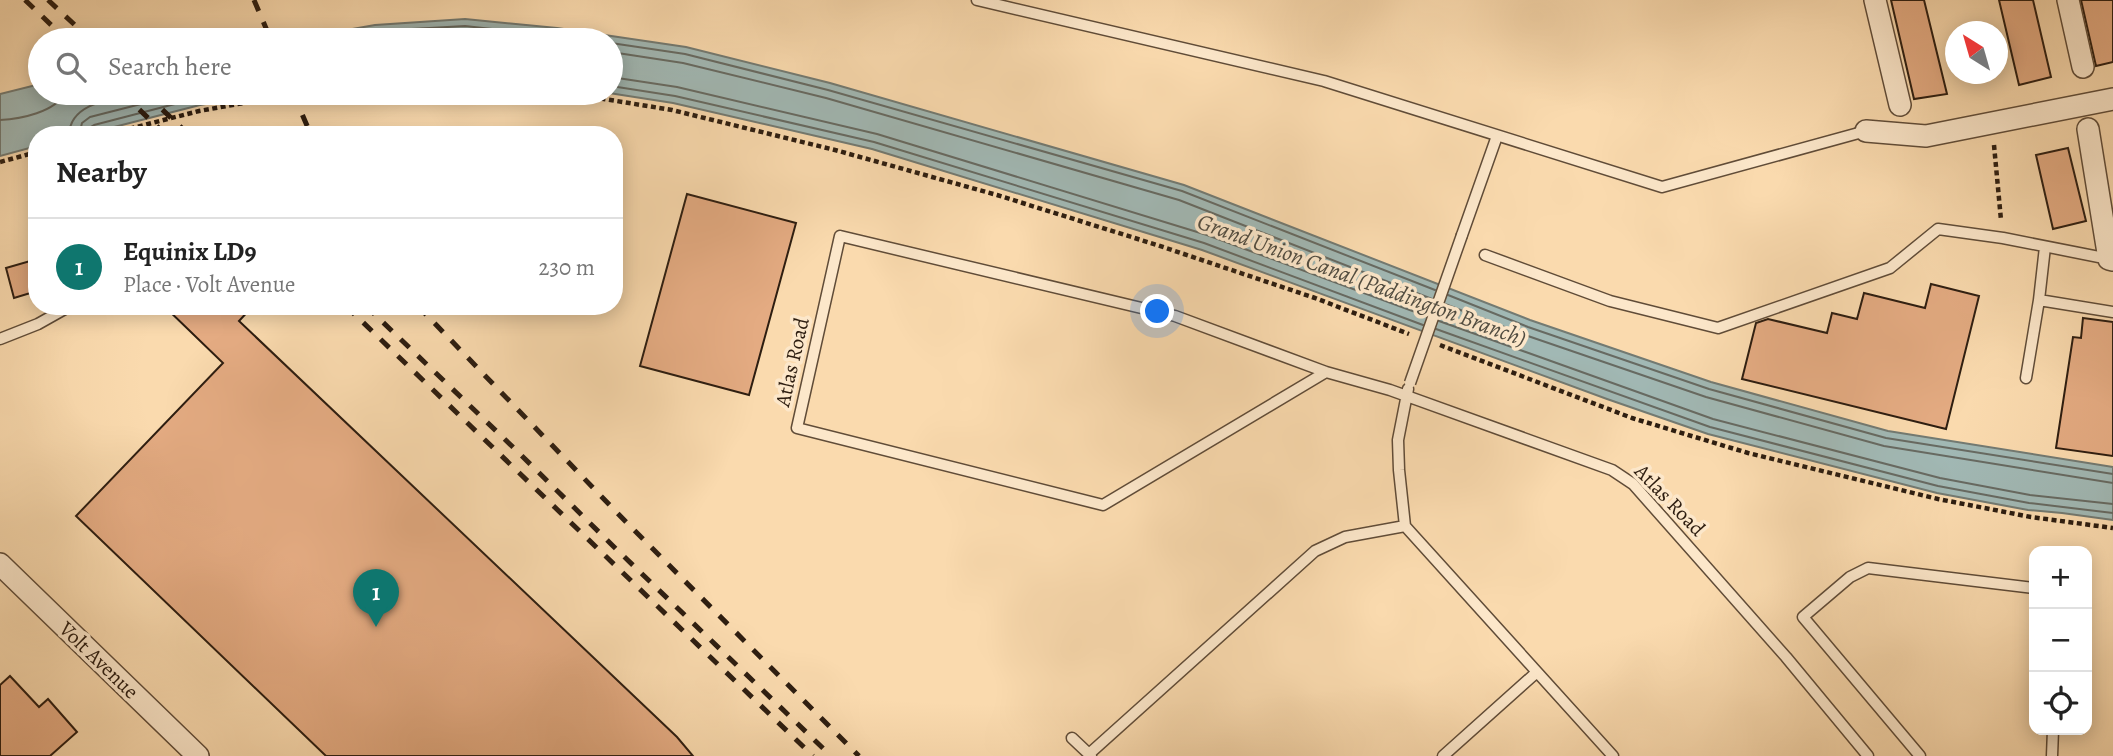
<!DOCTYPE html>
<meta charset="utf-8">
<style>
:root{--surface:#fff;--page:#f6f6f6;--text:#222;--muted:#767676;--line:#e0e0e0;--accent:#0f766e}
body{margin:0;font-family:Alegreya,serif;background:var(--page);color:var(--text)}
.controls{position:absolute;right:21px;bottom:21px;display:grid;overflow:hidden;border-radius:14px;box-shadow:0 4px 18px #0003}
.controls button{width:63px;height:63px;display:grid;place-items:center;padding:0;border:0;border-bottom:2px solid var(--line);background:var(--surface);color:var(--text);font:35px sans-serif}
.compass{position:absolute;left:1945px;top:21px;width:63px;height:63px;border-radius:50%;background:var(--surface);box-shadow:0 4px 18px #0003;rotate:323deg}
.you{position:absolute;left:1158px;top:312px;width:24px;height:24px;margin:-18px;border:5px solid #fff;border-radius:50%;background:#1a73e8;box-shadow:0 0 0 10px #1a73e833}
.badge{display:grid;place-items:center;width:46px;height:46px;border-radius:50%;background:var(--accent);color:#fff;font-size:23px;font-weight:700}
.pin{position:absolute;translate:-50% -58px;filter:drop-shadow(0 2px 4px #0008)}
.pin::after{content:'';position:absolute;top:37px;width:24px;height:21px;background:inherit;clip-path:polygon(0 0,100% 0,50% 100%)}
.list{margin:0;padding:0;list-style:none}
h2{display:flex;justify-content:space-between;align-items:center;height:91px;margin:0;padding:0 28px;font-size:30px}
h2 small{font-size:23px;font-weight:400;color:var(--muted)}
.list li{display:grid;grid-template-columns:46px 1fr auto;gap:21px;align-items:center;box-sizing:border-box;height:98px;padding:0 28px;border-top:2px solid var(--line)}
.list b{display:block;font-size:26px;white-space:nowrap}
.list p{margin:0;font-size:23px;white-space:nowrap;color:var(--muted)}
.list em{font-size:23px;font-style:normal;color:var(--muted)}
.icon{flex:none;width:38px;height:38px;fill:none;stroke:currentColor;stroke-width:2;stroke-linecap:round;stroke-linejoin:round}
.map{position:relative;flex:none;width:2113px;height:756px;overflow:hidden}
.search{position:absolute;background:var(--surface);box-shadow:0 4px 18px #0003;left:28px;top:28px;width:595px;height:77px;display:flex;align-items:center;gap:18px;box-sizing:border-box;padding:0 24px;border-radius:38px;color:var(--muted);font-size:26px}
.panel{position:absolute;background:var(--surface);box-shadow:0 4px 18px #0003;left:28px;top:126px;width:595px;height:189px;border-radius:28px}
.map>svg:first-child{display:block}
.water{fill:#a1b8b4;stroke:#737a72;stroke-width:2}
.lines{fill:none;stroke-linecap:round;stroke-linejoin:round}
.shore{stroke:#676a62;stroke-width:2}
.building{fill:#e4ab82;stroke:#2d1d10;stroke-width:2}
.lane-casing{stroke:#604c38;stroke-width:13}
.street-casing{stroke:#604c38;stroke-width:24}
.path{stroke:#2d1d10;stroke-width:4.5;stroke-dasharray:5 3.5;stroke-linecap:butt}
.lane{stroke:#fce7ca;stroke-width:10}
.street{stroke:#fce7ca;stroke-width:21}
.rail{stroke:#2d1d10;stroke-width:5;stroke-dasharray:12 12;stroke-linecap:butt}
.lane-bridge-casing{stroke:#604c38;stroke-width:13;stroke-linecap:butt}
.lane-bridge{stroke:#fce7ca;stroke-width:10}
.labels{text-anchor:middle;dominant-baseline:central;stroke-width:7;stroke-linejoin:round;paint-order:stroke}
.street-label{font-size:21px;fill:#2d1d10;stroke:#fce7ca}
.water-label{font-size:23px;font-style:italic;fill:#504c41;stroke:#fce7ca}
</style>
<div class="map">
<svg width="2113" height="756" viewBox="0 0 2113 756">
<rect width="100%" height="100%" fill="#fadaae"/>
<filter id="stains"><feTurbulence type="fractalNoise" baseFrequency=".00286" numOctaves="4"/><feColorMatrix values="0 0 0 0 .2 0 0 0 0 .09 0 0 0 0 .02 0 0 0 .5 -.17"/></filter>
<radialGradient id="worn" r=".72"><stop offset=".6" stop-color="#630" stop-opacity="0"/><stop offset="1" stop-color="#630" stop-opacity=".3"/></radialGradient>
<!-- water -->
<path class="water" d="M465,19L557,28L686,47L830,83L1184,185L1530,320L1711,382L1888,431L2113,467V520L2062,513L2028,510L1937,493L1708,434L1607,399L1202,250L872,149L673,103L609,93H611V40H290L375,25Z
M40,84V93H106L125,96L136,93H270L200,105L83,135H37V146L0,156V94Z"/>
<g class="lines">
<!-- shore -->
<path class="shore" d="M328,40L376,31L465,26L591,40
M376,40L465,35L519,40
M611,43L685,54L828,90L1182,191L1435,290
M611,52L683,63L826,98L1179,200L1432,299
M611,77L677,87L877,134L1207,235L1426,316
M611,86L675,96L874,142L1204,243L1423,325
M0,120C21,119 55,112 65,93
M69,135C70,101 116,99 142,93
M79,135L82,123L90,117L184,93
M88,135L89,128L94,125L198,98L229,93
M1448,295L1528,327L1709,389L1886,438L2113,474
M1445,304L1525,335L1706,397L1884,446L2113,483
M1439,321L1713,419L1940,478L2030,495L2113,504
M1436,329L1710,427L1938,486L2029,503L2113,513"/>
</g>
<!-- building -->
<path class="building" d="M1891,0H1924L1947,94L1914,99Z
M1999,0H2033L2051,77L2019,85Z
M2081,0H2113V62L2096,66Z
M2068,148L2086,221L2053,229L2036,155Z
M687,194L796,223L749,395L640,366Z
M37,259V291L14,298L6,268Z
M1931,284L1979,296L1946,429L1742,379L1756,323L1768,319L1827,333L1832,313L1857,319L1864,293L1925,308Z
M164,306H253L239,321L677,737L693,756H326L76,516L223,363Z
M2083,318L2113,322V456L2056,448L2073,337L2081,338Z
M10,676L39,707L48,699L77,732L50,756H0V685Z"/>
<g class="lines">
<defs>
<path id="lane" d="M977,0L1324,81L1662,187L1866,131
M1462,235L1497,136
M2045,247L2039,300L2113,312
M1485,255L1610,301L1718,328L1890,268L1938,229L2003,238L2109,259
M0,339L38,324L70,306
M1326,372L1103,505L797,428L840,236L1175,316L1326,372L1390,390L1612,470L1633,484L1786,657L1868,756
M2026,378L2039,300
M1408,389L1398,440L1399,470L1405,526L1613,756
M1072,738L1091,756
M1089,754L1315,551L1345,537L1405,526
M1443,756L1537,672
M1920,756L1803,617L1850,577L1868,568L2034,588
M2052,756L2053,730"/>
<path id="street" d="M1875,0L1900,105
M2068,0L2083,67
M2088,129L2109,259L2113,260
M1866,131L1926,136L2113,99
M0,564L198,756"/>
</defs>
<!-- lane casing -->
<use href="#lane" class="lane-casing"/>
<!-- street casing -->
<use href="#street" class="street-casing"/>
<!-- path -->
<path class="path" d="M567,93L672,110L835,150L997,195L1157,245L1315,298L1409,334
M105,135L199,111L299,93
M1994,145L2001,220
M0,162L37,152
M1440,345L1632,418L1748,453L1938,499L2031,517L2113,528"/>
<!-- lane -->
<use href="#lane" class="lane"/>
<!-- street -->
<use href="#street" class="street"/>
<!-- rail -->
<path class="rail" d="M25,0L67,40
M48,0L91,40
M254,0L271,40
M122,93L166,135
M145,93L189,135
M293,93L311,135
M346,306L813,756
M366,306L517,451L611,544L831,756
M418,306L627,523L859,756"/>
<defs>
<path id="lane-bridge" d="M1410,383L1462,235"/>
</defs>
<!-- lane-bridge casing -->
<use href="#lane-bridge" class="lane-bridge-casing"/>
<!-- lane-bridge -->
<use href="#lane-bridge" class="lane-bridge"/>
</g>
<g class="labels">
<!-- street labels -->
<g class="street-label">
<text transform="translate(792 362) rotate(-77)">Atlas Road</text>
<text transform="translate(1670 500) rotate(46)">Atlas Road</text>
<text transform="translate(99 660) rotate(44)">Volt Avenue</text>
</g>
<!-- water labels -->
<g class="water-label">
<text transform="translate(1362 280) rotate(20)">Grand Union Canal (Paddington Branch)</text>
</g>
</g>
<rect width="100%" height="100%" filter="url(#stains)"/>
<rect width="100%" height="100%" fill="url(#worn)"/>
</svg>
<div class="controls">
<button>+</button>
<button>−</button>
<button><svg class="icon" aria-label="locate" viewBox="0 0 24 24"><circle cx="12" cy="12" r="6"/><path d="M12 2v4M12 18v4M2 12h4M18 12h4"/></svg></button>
</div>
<svg class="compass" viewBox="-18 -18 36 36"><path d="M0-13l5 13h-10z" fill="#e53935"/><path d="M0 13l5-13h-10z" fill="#767676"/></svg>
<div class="you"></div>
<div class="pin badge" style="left:376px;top:627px">1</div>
<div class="search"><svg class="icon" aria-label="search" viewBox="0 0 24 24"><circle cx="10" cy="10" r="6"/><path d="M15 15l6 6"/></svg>Search here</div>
<section class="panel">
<h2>Nearby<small></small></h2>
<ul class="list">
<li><span class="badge">1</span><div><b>Equinix LD9</b><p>Place · Volt Avenue</p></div><em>230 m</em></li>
</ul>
</section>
</div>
